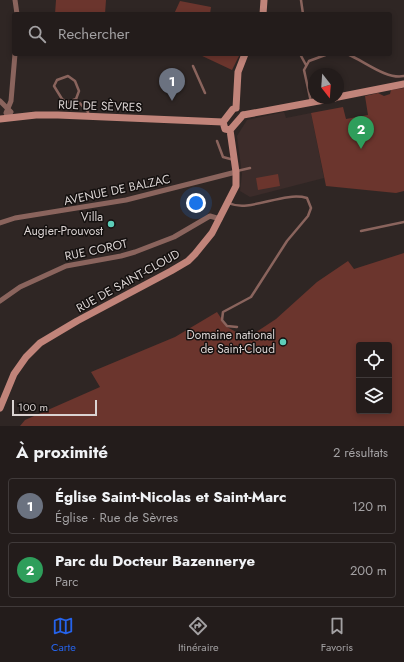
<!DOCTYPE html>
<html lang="fr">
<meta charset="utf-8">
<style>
:root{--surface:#231c1b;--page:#2b2524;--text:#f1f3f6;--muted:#a3a1a3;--line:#403a3a;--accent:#2563eb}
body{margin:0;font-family:Jost,sans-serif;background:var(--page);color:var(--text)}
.controls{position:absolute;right:12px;bottom:12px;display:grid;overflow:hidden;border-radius:4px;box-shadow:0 2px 6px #0003}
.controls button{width:36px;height:36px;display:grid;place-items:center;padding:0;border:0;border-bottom:1px solid var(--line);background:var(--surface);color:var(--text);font:20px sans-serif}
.compass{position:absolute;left:308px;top:68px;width:36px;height:36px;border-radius:50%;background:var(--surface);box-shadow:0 2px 6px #0003;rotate:163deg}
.scale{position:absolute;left:12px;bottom:10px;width:85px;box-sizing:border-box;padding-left:4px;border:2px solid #dad3d2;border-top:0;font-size:11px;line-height:14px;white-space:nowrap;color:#dad3d2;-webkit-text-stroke:3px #14100f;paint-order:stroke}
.you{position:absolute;left:196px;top:203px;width:14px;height:14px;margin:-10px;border:3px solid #fff;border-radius:50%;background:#1a73e8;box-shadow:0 0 0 6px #1a73e833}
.badge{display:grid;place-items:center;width:26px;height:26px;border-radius:50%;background:var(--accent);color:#fff;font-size:13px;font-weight:700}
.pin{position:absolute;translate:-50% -33px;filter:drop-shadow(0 1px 2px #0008)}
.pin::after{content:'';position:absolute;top:21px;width:14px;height:12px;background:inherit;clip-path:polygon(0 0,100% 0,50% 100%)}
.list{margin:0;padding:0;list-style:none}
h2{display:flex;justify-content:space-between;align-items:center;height:52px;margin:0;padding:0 16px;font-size:17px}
h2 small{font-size:13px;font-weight:400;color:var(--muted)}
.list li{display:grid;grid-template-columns:26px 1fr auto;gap:12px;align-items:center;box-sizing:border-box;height:56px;margin:0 8px 8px;padding:0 8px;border:1px solid var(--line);border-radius:4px}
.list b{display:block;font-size:15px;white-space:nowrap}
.list p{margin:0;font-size:13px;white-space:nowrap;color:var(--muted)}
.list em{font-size:13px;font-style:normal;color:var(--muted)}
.icon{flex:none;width:22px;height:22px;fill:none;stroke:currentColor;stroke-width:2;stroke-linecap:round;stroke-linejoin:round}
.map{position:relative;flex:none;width:404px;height:426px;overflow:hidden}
.search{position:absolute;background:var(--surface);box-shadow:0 2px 6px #0003;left:12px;right:12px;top:12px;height:44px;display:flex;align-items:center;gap:10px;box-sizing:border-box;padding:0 14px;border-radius:4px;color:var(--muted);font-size:15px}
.sheet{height:180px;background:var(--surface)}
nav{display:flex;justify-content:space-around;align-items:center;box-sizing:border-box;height:56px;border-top:1px solid var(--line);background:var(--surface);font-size:11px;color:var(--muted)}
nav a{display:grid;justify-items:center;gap:2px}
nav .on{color:var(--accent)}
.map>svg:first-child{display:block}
.built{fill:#3c2c2a}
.green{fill:#6b352d;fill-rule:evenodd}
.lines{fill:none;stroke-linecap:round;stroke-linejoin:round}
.lane{stroke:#8a645d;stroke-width:2.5}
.street{stroke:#8a645d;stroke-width:5}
.secondary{stroke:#c1847a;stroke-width:7}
.poi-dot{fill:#5dceb9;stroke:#14100f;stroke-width:1.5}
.labels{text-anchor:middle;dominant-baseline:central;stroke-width:3;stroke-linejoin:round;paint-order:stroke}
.street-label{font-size:12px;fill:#dad3d2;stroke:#14100f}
.poi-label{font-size:12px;fill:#dad3d2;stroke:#14100f;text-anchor:end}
</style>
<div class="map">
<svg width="404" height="426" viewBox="0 0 404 426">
<rect width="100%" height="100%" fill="#2f2624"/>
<!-- built -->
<path class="built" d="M284,112L286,118L311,113L324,178L250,197L240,191L242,174L237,136L247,120Z"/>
<!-- green -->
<path class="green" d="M56,0H106L105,14H55Z
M180,1L211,7L210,14H174Z
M198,54H240L232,70Z
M404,88V191L396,193L326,186L311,113L343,107L346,119L368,115L365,96L378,93L384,96L390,94L391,90Z
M278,174L280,186L258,190L256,178Z
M404,253V426H20L25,420L100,387L91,372L175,337L217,312L227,327L247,338L276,319L317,282L348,261L354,269ZM359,345H389V411H359Z"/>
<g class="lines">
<!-- lane -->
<path class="lane" d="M301,0L303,14
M300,54L306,65
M347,54C363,60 386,80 404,76
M193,66L205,93
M76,99L68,102L62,99L54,86L57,80L68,76L75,81L79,91L76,99L88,112V116
M311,102L304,70L309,61L328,54
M217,141L223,157L234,160
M237,171L250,168
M229,203C249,213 283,191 307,198L311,208L308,216L287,241L251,297L223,312L222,320L227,326L237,327
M361,231L404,222"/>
<!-- street -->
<path class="street" d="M15,0L17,14
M0,101L11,112L8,117
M8,117L6,113L11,101L15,54
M0,223L15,218L126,200L236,172
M0,301L20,287L66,266L121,256L135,252L174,237L210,216L220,219"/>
<!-- secondary -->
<path class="secondary" d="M263,14L264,0
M338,97L404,84
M236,108L238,72L245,54
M243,115L335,98
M0,119L36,115H58L223,122
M230,130L225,129L223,122L233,109L236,108
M230,130L243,115
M0,408L14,374L26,357L40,343L77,321L171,271L188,261L195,254L212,233L236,186V172L230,130"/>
</g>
<!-- markers -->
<g class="poi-dot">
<circle cx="111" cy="224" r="4"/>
<circle cx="283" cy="342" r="4"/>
</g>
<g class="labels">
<!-- street labels -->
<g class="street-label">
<text transform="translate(100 106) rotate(2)">RUE DE SÈVRES</text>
<text transform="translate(117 190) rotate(-12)">AVENUE DE BALZAC</text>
<text transform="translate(96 250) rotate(-12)">RUE COROT</text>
<text transform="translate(128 281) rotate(-29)">RUE DE SAINT-CLOUD</text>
</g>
<!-- poi labels -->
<g class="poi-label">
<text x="103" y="217">Villa<tspan x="103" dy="14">Augier-Prouvost</tspan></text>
<text x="275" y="335">Domaine national<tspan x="275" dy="14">de Saint-Cloud</tspan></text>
</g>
</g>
</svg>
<div class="controls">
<button><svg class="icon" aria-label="locate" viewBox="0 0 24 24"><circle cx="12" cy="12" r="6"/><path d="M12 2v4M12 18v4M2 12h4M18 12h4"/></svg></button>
<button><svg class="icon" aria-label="layers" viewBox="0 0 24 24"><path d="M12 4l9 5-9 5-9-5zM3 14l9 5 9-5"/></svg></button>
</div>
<svg class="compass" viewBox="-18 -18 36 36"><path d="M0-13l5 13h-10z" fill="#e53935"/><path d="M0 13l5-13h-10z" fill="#a3a1a3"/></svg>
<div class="scale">100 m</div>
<div class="you"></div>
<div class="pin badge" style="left:172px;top:101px;background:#6b7280">1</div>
<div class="pin badge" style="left:361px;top:149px;background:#2e9e5b">2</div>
<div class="search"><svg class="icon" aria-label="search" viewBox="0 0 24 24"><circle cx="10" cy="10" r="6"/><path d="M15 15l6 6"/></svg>Rechercher</div>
</div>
<section class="sheet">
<h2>À proximité<small>2 résultats</small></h2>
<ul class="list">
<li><span class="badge" style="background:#6b7280">1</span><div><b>Église Saint-Nicolas et Saint-Marc</b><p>Église · Rue de Sèvres</p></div><em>120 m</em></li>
<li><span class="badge" style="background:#2e9e5b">2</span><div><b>Parc du Docteur Bazennerye</b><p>Parc</p></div><em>200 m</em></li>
</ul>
</section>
<nav>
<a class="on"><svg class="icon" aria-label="map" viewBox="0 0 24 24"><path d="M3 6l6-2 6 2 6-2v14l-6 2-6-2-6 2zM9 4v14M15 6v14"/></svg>Carte</a>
<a><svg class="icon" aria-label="directions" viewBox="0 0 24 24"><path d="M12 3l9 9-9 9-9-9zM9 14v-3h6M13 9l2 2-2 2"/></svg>Itinéraire</a>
<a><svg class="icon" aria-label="saved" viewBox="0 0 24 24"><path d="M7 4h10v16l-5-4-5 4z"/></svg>Favoris</a>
</nav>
